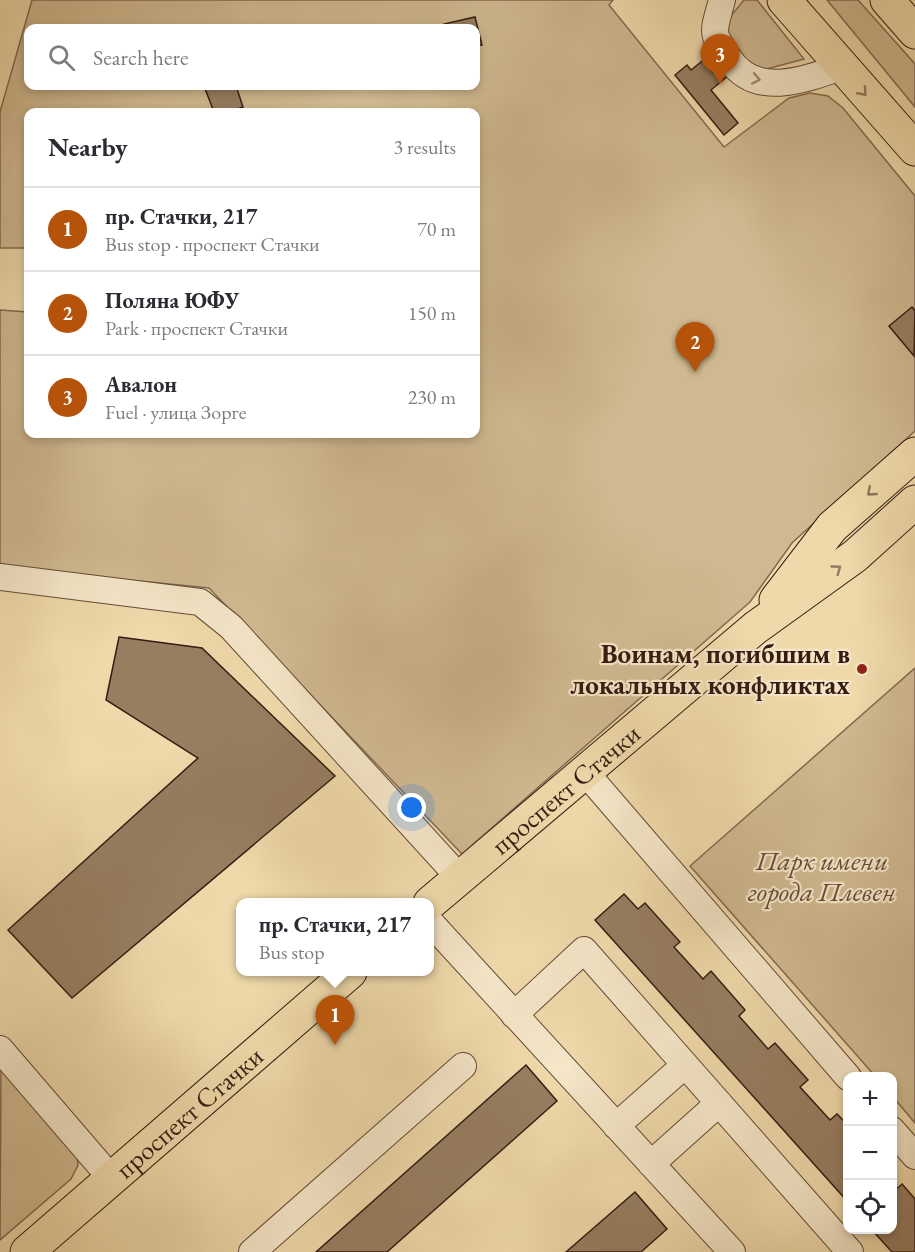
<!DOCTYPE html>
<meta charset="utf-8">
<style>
:root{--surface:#fff;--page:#f7f7f7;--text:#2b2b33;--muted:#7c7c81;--line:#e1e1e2;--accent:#b45309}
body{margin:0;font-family:"EB Garamond",serif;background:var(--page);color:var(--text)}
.controls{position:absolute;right:18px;bottom:18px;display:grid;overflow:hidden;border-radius:12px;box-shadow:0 3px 9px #0003}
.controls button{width:54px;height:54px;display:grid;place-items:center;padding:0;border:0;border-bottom:2px solid var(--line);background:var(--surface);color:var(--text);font:30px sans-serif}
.you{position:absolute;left:412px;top:808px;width:21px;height:21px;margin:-15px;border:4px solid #fff;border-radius:50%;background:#1a73e8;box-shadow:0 0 0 9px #1a73e833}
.badge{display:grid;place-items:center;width:39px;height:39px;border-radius:50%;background:var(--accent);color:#fff;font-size:20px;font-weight:700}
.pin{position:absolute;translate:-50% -50px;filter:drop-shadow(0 2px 3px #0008)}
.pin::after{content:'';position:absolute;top:32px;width:21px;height:18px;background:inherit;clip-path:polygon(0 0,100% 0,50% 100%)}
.popup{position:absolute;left:236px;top:898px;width:198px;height:78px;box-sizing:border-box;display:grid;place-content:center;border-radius:12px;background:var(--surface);filter:drop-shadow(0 2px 4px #0005);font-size:20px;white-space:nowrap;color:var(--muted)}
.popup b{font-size:22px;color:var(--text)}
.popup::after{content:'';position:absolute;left:50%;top:100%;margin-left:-12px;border:12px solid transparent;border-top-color:var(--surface)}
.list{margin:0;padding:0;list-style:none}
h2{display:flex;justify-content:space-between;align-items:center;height:78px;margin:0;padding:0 24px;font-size:26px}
h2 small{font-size:20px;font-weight:400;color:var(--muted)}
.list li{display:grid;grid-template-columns:39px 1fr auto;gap:18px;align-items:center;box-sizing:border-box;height:84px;padding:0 24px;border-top:2px solid var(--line)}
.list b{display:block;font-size:22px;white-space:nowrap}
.list p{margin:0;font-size:20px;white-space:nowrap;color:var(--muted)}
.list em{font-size:20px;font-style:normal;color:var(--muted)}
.icon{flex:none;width:33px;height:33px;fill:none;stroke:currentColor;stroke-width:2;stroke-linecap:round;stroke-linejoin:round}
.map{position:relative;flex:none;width:915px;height:1252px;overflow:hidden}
.search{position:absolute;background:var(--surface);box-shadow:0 3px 9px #0003;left:24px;top:24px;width:456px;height:66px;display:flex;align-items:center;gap:15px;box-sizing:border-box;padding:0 21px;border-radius:12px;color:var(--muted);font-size:22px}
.panel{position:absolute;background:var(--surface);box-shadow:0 3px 9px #0003;left:24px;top:108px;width:456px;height:330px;border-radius:12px}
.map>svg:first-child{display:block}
.green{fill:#d0b990;stroke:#836a51;stroke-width:1.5;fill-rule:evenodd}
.building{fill:#967e61;stroke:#361c12;stroke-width:1.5}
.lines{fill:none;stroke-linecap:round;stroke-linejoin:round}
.minor-casing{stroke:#644b38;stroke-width:28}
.major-casing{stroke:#361c12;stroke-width:35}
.minor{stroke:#f5e6c8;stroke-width:26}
.major{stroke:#efd9aa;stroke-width:33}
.oneway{stroke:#9f8b76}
.oneway2{stroke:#927a5e}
.poi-dot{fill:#8f2418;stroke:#f5e6c8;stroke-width:2}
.labels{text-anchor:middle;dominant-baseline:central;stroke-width:4.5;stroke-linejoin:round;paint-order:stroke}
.poi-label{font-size:27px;font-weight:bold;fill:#361c12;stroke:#f5e6c8;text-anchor:end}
.street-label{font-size:27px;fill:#361c12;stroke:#f5e6c8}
.park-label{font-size:27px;font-style:italic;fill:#644b38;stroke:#f5e6c8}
</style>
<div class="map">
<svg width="915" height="1252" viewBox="0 0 915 1252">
<rect width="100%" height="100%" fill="#efd9aa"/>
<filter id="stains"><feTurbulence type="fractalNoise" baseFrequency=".00333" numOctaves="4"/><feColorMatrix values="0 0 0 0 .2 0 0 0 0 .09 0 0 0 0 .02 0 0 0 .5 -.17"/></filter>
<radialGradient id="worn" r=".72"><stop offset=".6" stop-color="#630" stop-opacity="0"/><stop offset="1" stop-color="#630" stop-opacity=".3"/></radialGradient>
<!-- green -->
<path class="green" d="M32,0H613L609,5L724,147L789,98L810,93L828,96L843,108L915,196V431L792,543L750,602L462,854L209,588L0,567V310L28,312V434H476V112H28V248H0V112ZM28,28H476V86H28Z
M744,0H757L804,59L763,70L739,60L726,28L729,18Z
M827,0H858L915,64V107Z
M915,668V1123L893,1097L892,1076H875L690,866Z
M1,1069L77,1156L78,1165L71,1179L0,1240Z"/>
<!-- building -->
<path class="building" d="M475,17L482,45L476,46V28H445L444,24Z
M717,49L735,70L711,90L738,123L724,135L675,75L687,65L691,70Z
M204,86H236L243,107L228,112H214Z
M912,307L915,311L914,356L889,326Z
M119,637L202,648L335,776L72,998L8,930L198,758L106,700Z
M624,894L638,909L645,903L680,942L674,947L703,979L711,971L745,1010L739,1016L768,1049L775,1043L808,1080L800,1087L830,1120L837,1114L848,1125V1202L595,920Z
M526,1065L557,1101L387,1252H316Z
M902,1184L915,1199V1252H892L872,1230H892V1189L894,1191Z
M635,1192L667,1229L641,1252H566Z"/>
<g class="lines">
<defs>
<path id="minor" d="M722,0C713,34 710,31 730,60C756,98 804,80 841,67
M0,577L200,602L231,627L459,877
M585,772L848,1077
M430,922L732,1252
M514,1015L584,950L850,1252
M0,1049L111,1178
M616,1126L685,1065
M892,1130L915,1156
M651,1164L719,1103
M252,1252L463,1066"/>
<g id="major">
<path d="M784,0L915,149"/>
<path d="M887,0L915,32"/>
<path d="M776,600L832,527L915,454"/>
<path id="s1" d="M430,903L755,628L855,556L915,502"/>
<path id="s2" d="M27,1252L350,972"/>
</g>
</defs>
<!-- minor casing -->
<use href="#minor" class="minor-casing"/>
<!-- major casing -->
<use href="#major" class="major-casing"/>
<!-- minor -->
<use href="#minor" class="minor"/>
<!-- major -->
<use href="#major" class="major"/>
</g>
<!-- one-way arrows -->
<defs><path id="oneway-chevron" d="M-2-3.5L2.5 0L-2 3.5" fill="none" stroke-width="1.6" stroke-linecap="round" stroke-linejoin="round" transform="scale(1.5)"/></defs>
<use class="oneway" href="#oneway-chevron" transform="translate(756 79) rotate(11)"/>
<g class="oneway2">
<use href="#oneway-chevron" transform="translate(863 92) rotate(48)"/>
<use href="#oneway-chevron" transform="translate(871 492) rotate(139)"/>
<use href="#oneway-chevron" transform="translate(837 569) rotate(-36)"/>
</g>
<!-- markers -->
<circle class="poi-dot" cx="862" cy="669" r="6"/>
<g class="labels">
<!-- poi labels -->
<g class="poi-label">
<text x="850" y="653">Воинам, погибшим в<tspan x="850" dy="31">локальных конфликтах</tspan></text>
</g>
<!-- street labels -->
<g class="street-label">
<text stroke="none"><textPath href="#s1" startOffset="177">проспект Стачки</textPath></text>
<text stroke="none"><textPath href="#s2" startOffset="214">проспект Стачки</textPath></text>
</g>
<!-- park labels -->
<g class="park-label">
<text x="822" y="860">Парк имени<tspan x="822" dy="31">города Плевен</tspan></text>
</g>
</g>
<rect width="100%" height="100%" filter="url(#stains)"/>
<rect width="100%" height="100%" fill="url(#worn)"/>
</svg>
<div class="controls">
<button>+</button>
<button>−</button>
<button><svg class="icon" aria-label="locate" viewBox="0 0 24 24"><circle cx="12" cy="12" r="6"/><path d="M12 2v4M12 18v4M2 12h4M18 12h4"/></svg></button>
</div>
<div class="you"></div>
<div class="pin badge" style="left:335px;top:1045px">1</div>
<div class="popup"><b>пр. Стачки, 217</b>Bus stop</div>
<div class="pin badge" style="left:695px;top:372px">2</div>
<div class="pin badge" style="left:720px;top:84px">3</div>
<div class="search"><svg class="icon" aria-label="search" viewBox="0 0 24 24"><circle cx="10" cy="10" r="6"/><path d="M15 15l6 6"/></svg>Search here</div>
<section class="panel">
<h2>Nearby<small>3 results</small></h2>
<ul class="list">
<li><span class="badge">1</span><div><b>пр. Стачки, 217</b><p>Bus stop · проспект Стачки</p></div><em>70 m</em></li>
<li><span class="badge">2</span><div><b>Поляна ЮФУ</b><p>Park · проспект Стачки</p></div><em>150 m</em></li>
<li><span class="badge">3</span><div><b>Авалон</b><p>Fuel · улица Зорге</p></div><em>230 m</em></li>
</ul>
</section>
</div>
